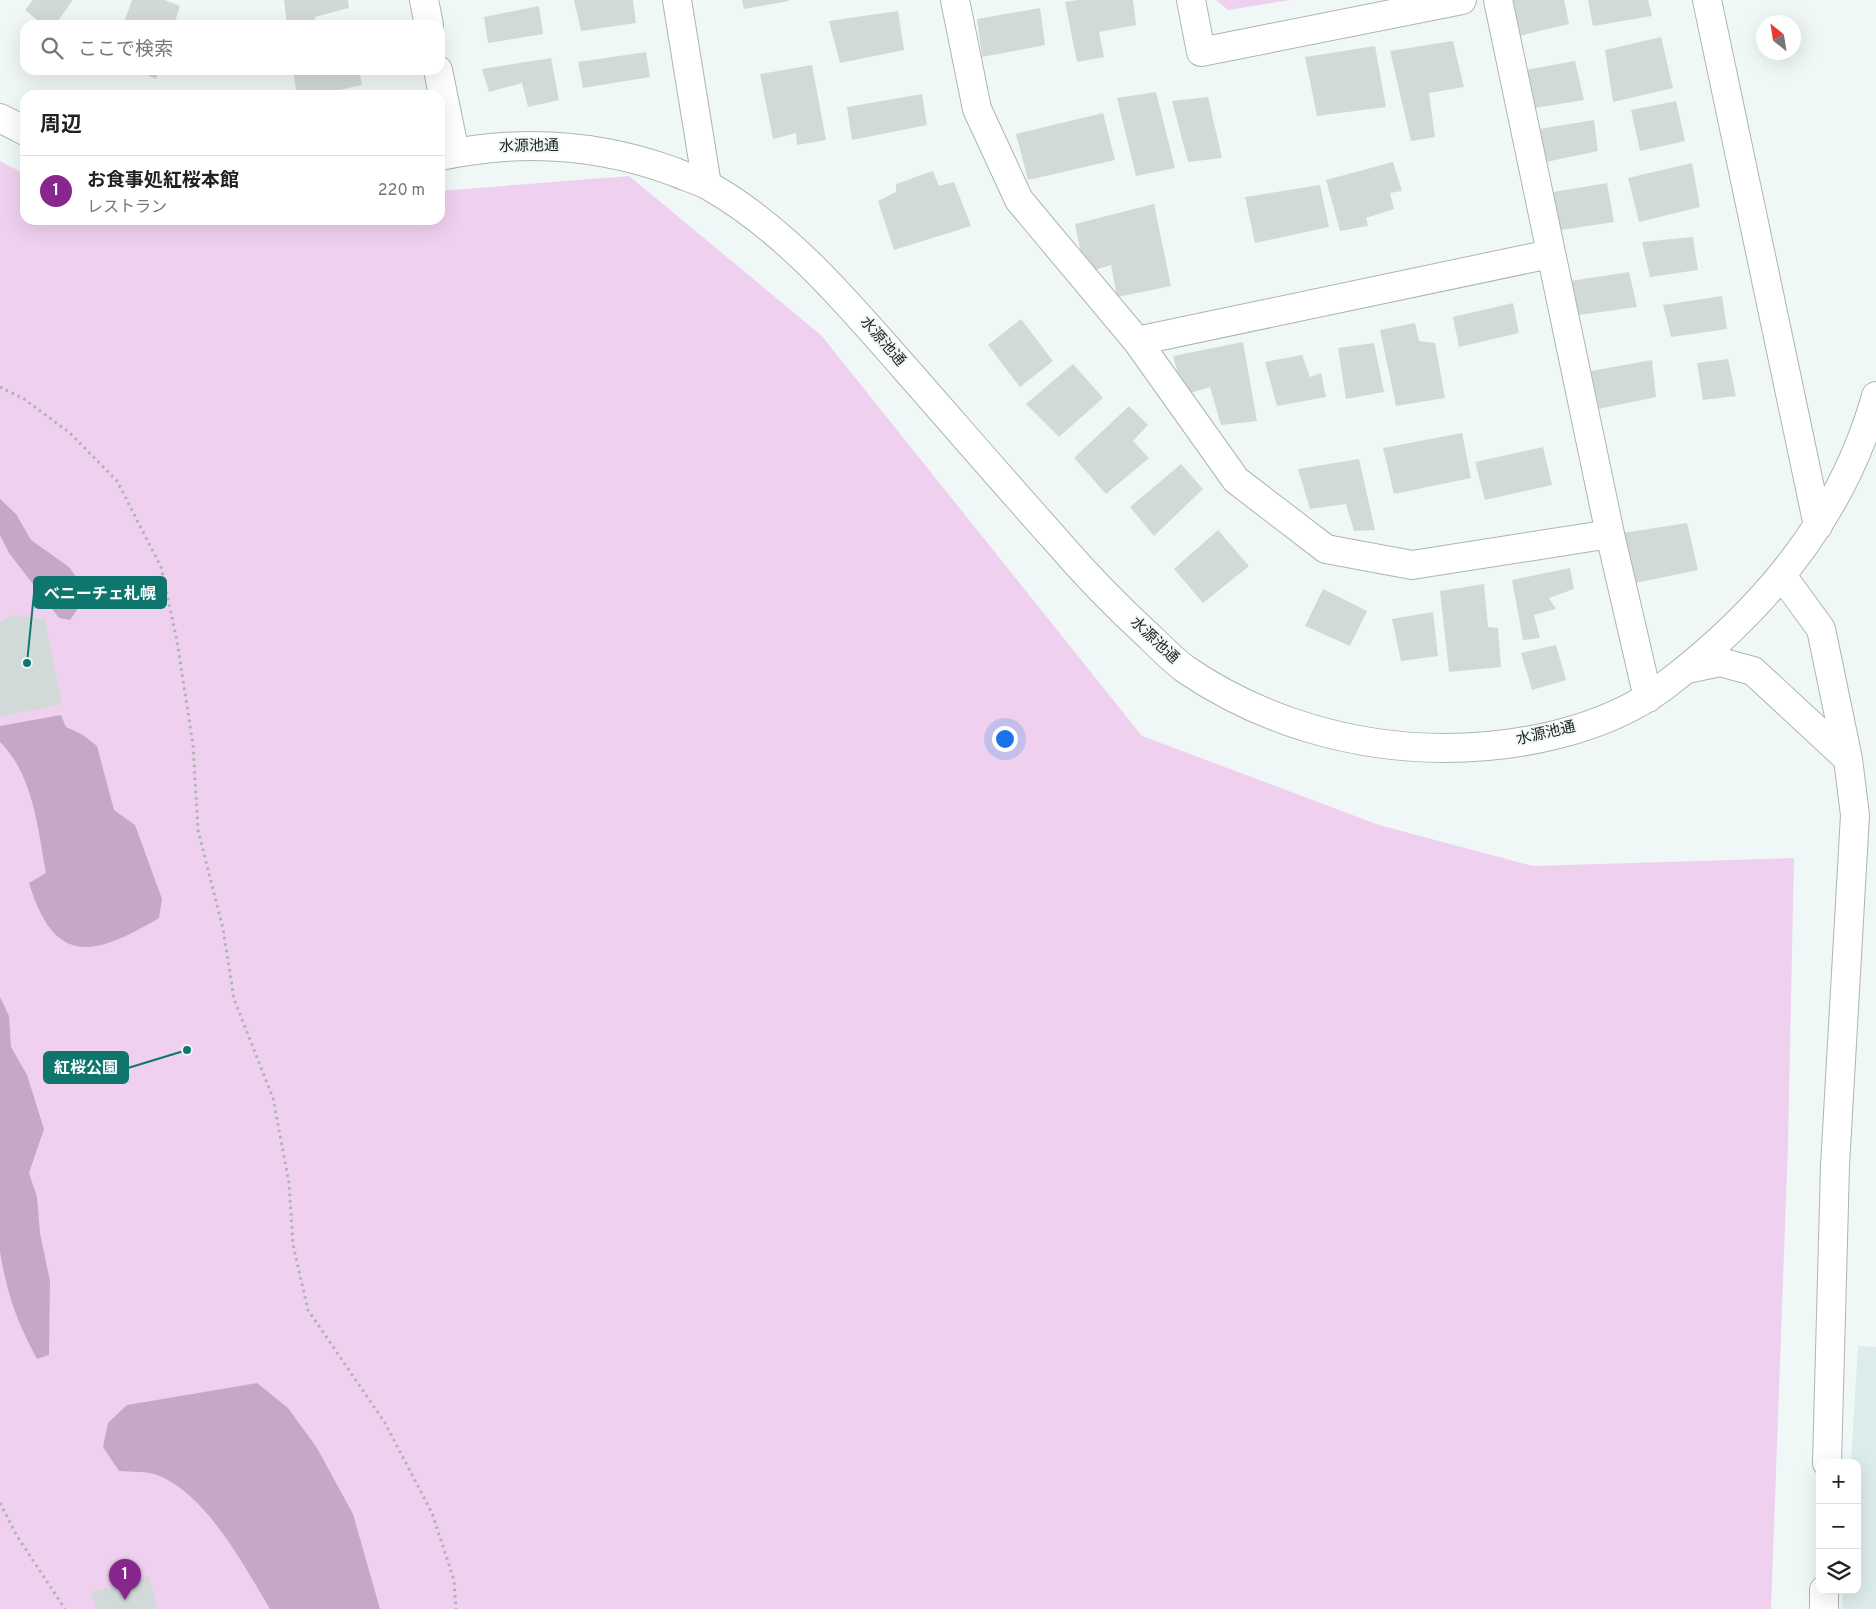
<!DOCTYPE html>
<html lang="ja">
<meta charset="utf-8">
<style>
:root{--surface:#fff;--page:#f6f6f6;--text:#222;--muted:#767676;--line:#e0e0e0;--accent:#89268e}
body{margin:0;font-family:Overpass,"Noto Sans JP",sans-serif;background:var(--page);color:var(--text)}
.controls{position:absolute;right:15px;bottom:15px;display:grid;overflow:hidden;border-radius:10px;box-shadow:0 5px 20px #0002}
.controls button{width:45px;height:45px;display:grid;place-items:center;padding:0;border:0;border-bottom:1px solid var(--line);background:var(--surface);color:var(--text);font:25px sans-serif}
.compass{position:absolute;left:1756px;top:15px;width:45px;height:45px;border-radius:50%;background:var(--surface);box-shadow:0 5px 20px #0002;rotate:330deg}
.you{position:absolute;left:1004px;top:738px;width:18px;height:18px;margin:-12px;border:4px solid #fff;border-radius:50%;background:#1a73e8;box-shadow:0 0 0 8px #1a73e833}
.badge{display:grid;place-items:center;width:32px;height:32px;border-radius:50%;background:var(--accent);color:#fff;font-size:16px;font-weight:700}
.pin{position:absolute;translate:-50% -41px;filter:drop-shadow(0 1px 2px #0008)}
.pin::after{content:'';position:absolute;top:26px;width:18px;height:15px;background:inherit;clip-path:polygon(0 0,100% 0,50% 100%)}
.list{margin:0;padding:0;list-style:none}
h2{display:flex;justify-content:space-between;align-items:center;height:65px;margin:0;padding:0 20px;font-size:21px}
h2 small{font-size:16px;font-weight:400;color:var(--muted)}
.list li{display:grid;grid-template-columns:32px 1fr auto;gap:15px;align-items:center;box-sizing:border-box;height:70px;padding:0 20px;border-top:1px solid var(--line)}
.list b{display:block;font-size:19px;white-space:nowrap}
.list p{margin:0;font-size:16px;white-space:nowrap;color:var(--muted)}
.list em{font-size:16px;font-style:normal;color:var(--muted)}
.icon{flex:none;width:28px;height:28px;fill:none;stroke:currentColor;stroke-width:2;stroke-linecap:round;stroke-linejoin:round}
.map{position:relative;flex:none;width:1876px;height:1609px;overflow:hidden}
.search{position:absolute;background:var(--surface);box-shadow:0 5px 20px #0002;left:20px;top:20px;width:425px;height:55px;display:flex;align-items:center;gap:12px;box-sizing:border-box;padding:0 18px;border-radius:15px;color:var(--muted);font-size:19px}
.panel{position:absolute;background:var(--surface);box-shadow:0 5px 20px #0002;left:20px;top:90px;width:425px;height:135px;border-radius:15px}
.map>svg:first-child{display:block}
.built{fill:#dbecea}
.green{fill:#efd1ef}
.water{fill:#c6a8c6}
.building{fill:#d2dad9}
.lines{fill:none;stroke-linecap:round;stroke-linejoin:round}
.minor-casing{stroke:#adb5b4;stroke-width:30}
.path{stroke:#adb4b3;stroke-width:3;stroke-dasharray:2.5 4;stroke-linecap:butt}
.minor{stroke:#fff;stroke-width:28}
.labels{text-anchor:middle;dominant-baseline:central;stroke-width:4;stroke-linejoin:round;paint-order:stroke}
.street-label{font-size:15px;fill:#212423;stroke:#f0f8f7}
.leader{fill:none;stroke:#0f766e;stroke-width:2}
.callout-dot{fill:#0f766e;stroke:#f0f8f7;stroke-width:2}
.callout{fill:#0f766e;stroke:#0f766e;stroke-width:2}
.callout-label{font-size:16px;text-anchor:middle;font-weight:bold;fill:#fff}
</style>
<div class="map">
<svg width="1876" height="1609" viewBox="0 0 1876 1609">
<rect width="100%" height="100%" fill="#f0f8f7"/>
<!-- built -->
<path class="built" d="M1858,1346L1876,1347V1609H1842L1843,1590H1857V1463H1851Z"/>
<!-- green -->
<path class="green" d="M1216,0H1290L1228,10Z
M0,161L25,174V220H112L118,223L148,220H440V191L629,176L821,335L1142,736L1379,825L1533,866L1794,858L1788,1144L1771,1609H0Z"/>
<!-- water -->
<path class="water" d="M0,499L16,514L31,540L69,567L82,585L77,610L70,620L59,618L9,553L0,535Z
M61,715L66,727L83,735L97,746L114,810L135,825L162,899L159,918C94,956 55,968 29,883L46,873C38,829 33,774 0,742V726Z
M0,997L9,1016L11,1047L27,1075L44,1129L29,1173L37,1197L40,1233L50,1281L49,1355L37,1359C16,1319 8,1297 0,1252Z
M257,1383L288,1408L317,1448L353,1514L380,1609H270C244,1566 206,1493 157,1475C147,1471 131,1472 119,1471L103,1447L108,1423L127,1405Z"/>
<!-- building -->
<path class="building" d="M33,0H73L55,25H43L25,10Z
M132,0H165L180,6L174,25H123Z
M284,0H348L349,8L315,17L316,25H287Z
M574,0H633L636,23L581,31Z
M742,0H789V1L744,9Z
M1078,0H1133L1136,25L1099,32L1104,57L1077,62L1065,2Z
M1509,0H1564L1569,24L1511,38Z
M1588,0H1648L1652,16L1593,26Z
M539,6L543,34L488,43L484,17Z
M1040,8L1045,45L982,57L977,19Z
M898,11L904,50L840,63L829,21Z
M1661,37L1673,88L1613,102L1605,50Z
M1453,41L1464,87L1429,93L1435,137L1411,141L1390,51Z
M1375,46L1386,107L1317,116L1305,57Z
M646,52L650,77L583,88L578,62Z
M551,58L559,100L528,107L522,83L489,92L482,69Z
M1575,61L1584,100L1529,109L1520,71Z
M812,65L826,140L797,145L796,133L773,139L760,74Z
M136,70H159L156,79Z
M293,70H359L362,85L316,95H297Z
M1156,92L1175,168L1136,176L1117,98Z
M922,94L927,125L852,140L847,107Z
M1208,97L1222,158L1188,162L1172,101Z
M1676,101L1685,141L1640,151L1631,110Z
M1103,113L1115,160L1028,180L1016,134Z
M1594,120L1598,151L1532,165L1527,131Z
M1393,162L1402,191L1390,193L1394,209L1366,218L1368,226L1340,231L1326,180Z
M1692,163L1700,207L1639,222L1628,178Z
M933,171L939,186L954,182L971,226L894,250L878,201L896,192V184Z
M1607,183L1614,222L1548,232L1542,194Z
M1320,185L1329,227L1255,243L1245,197Z
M1154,204L1171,286L1117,297L1111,265L1085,273L1075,224Z
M1693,237L1698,270L1650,277L1642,242Z
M1629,272L1637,307L1564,317L1557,283Z
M1722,296L1727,329L1671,337L1663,305Z
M1513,303L1519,333L1459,347L1453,317Z
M1021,319L1053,361L1020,387L988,345Z
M1415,323L1419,341L1435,343L1445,398L1396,406L1380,330Z
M1243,342L1257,421L1221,425L1210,387L1184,395L1173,356Z
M1374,343L1384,392L1346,399L1338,348Z
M1302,355L1310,377L1321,373L1326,397L1277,406L1265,362Z
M1728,359L1736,396L1703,400L1697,363Z
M1652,360L1656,397L1598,409L1591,371Z
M1073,364L1103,398L1059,437L1026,404Z
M1129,406L1148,425L1133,441L1149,458L1106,494L1074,458Z
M1462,433L1471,478L1394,494L1383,448Z
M1543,447L1552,485L1485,500L1475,462Z
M1359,459L1375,530L1354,531L1346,504L1310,509L1298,469Z
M1181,464L1203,489L1154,536L1130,507Z
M1687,523L1698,570L1635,583L1623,533Z
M1218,530L1249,566L1203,603L1174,569Z
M1570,568L1574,589L1549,598L1556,609L1534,615L1540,638L1523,640L1512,580Z
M1484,584L1488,627L1498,628L1501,667L1449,672L1440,591Z
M1323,589L1367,611L1350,646L1305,626Z
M1433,612L1438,656L1401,661L1392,619Z
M13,615L45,619L62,704L0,717V622Z
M1556,645L1566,680L1532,690L1521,653Z
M149,1576L158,1609H96L91,1592Z"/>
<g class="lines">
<defs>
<path id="minor" d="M424,0L429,25
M677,0L707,185
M955,0L977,109L1019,200L1137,341L1236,480L1326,549L1412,565L1610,534
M1191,0L1201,52L1462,0
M1498,0L1610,534L1648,698
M1707,0L1818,526
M438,70L455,153
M0,118L25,131
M440,156C519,139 599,144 675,172C686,177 698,180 709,186C785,229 846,301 903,366C954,424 1004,482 1055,539C1085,574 1117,607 1151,638C1162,649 1173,660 1185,669C1261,721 1353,748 1445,748C1517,748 1604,731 1663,687C1763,612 1842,518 1876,396
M1137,341L1550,254
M1783,577L1821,629L1848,759L1855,815L1835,1166L1827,1463
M1687,669L1720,662L1753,671L1848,759
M1824,1609V1590"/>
</defs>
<!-- minor casing -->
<use href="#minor" class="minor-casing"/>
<!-- path -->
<path class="path" d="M0,387L24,399L70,433L117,481L161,567L177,641L193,745L198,830L223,929L234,999L273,1098L289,1183L293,1245L308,1310L385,1423L432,1513L454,1580L456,1609
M0,1503L17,1536L65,1609"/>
<!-- minor -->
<use href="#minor" class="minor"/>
</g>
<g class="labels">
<!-- street labels -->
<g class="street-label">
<text transform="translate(529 147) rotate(-1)">水源池通</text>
<text transform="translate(882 342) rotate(49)">水源池通</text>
<text transform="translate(1154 641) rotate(43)">水源池通</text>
<text transform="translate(1546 734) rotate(-13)">水源池通</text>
</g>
</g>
<!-- callouts -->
<path class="leader" d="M27 663L34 593M187 1050L128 1068"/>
<g class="callout-dot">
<circle cx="27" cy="663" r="5"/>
<circle cx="187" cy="1050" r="5"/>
</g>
<g class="callout">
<rect x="34" y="577" width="132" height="31" rx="5"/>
<rect x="44" y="1052" width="84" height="31" rx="5"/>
</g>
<g class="callout-label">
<text x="100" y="599">べニーチェ札幌</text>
<text x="86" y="1073">紅桜公園</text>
</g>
</svg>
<div class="controls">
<button>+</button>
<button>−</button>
<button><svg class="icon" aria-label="layers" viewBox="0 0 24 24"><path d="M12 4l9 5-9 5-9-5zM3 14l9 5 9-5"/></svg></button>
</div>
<svg class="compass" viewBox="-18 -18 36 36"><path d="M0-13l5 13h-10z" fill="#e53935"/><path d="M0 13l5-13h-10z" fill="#767676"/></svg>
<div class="you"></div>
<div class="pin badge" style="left:125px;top:1600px">1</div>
<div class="search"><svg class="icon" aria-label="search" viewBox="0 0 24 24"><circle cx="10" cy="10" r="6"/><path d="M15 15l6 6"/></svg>ここで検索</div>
<section class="panel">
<h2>周辺<small></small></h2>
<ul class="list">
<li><span class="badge">1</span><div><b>お食事処紅桜本館</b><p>レストラン</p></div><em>220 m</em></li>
</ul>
</section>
</div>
